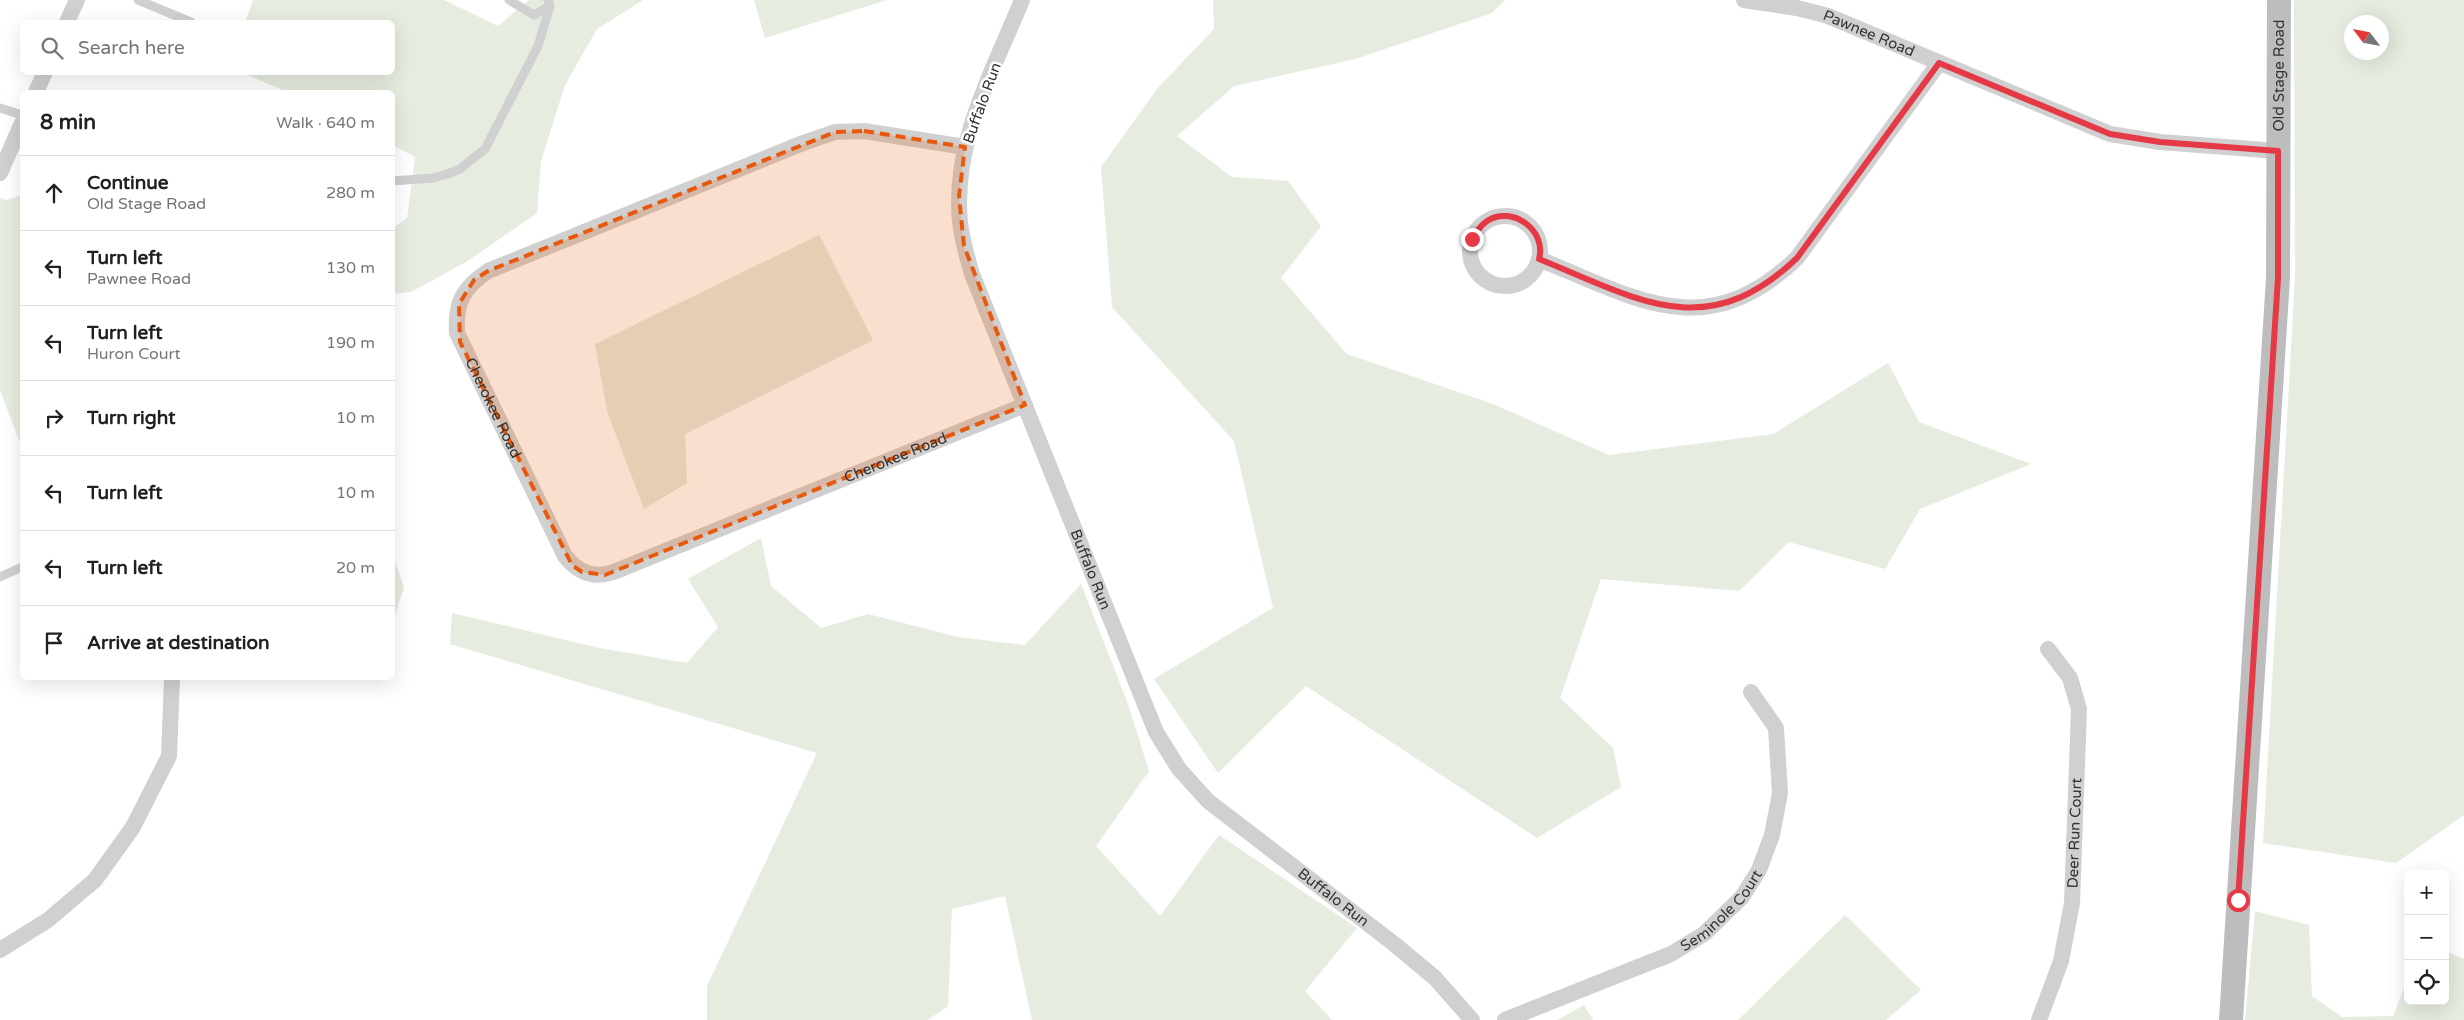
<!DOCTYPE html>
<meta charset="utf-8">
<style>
:root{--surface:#fff;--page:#f2f2f2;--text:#202124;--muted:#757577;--line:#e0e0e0}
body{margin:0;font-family:"Varela Round",sans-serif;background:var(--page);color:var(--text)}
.controls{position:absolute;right:15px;bottom:15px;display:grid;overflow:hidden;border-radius:8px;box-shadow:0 5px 20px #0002}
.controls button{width:45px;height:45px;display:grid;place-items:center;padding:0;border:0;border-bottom:1px solid var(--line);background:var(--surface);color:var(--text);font:25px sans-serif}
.compass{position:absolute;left:2344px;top:15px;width:45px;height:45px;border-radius:50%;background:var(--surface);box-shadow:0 5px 20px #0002;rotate:302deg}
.stop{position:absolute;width:15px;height:15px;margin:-11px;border:4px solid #e63946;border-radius:50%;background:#fff}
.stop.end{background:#e63946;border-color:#fff;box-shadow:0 1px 5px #0008}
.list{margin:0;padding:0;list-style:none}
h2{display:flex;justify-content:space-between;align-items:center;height:65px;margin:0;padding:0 20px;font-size:21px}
h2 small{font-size:16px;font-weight:400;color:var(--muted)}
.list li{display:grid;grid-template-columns:32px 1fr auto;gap:15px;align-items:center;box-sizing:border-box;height:75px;padding:0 20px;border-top:1px solid var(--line)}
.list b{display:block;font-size:19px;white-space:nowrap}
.list p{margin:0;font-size:16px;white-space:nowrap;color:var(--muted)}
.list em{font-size:16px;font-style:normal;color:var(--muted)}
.icon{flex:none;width:28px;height:28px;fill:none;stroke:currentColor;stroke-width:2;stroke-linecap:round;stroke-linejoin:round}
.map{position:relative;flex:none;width:2464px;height:1020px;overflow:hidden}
.search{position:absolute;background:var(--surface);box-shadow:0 5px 20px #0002;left:20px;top:20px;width:375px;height:55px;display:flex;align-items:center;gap:12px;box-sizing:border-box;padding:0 18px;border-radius:8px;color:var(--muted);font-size:19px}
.panel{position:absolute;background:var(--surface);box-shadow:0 5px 20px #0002;left:20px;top:90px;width:375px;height:590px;border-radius:8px}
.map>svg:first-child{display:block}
.green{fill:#e6ecdf;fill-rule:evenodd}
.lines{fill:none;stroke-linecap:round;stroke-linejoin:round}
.service{stroke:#d0d0d0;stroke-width:9}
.minor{stroke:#d0d0d0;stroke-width:16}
.secondary{stroke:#bdbdbd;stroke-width:24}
.route{stroke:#e63946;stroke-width:6}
.marked{fill:#e8590c;fill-opacity:0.2;stroke:#e8590c;stroke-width:4;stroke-dasharray:10 6;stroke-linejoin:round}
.labels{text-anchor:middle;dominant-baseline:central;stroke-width:5;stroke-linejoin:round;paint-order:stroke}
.street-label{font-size:15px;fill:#333;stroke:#fff}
</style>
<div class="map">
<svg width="2464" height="1020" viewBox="0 0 2464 1020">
<rect width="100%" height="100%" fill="#fff"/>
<!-- green -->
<path class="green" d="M253,0H444L498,26L529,0H643L597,29L565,85L541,161L537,213L466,262L411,292L393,294V228L407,218L415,157L393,145L392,92H287L243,73L392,72V22H245Z
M754,0H887L765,38Z
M1213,0H1505L1492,13L1355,59L1234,86L1177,136L1232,177L1288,181L1321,226L1281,278L1347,354L1493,404L1609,455L1773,434L1888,363L1919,422L2031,464L1920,509L1885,569L1789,542L1739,591L1601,579L1560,698L1613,748L1621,787L1537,838L1306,686L1218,773L1154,679L1273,608L1234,441L1112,307L1101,167L1157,89L1214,29Z
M2294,0H2464V815L2396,863L2263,843L2295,277ZM2352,22H2382V52H2352Z
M22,195V448L0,390V198L7,200Z
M819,235L873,340L685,434L687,483L644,509L607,411L595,344Z
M761,538L771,586L821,628L868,614L958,637L1025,645L1081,584L1128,704L1149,771L1096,846L1160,916L1219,835L1357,928L1305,991L1332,1020H1032L1005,896L952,909L948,1006L928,1020H707V986L817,753L450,644L452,613L599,648L687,663L718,627L688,579Z
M393,556L404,587L393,622Z
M2255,911L2309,925L2312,996L2342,1017L2393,1016L2408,978V1001H2445V951L2464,959V1020H2245Z
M1845,915L1921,990L1886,1020H1738Z
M1584,1005L1593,1020H1557Z"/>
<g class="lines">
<!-- service -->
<path class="service" d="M138,0L191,22
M509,0L534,15L550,6L548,0
M0,108L22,115
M392,181L433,178L447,174L460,169L485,149L538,46L550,6
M0,577L22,567"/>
<!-- minor -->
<g class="minor">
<path id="s1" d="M1022,0C993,71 952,143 960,222C962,240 967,257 972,274L1156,732L1179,769L1208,801L1393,943L1435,978L1472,1020"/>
<path id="s2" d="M1744,0L1797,8L1828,16L2110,134L2160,142L2278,151"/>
<path d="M67,22L77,0"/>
<path d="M36,92L45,72"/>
<path id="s3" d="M965,147L864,131L835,132L803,143L488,271C463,288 455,302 457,333L565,556C579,574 595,579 616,571L1025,405"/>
<path d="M0,173L22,123"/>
<circle cx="1505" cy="251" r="35"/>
<path d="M1539,259C1638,299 1706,345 1797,258L1939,63"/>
<path d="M0,950L48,920L95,880L133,827L169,756L172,678"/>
<path id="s4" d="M1505,1020L1671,954L1704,934L1742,897L1759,870L1772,835L1780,793L1776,728L1751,692"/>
<path id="s5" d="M2039,1020L2061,961L2072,903L2079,709L2070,678L2048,649"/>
</g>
<!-- secondary -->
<path class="secondary" id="s6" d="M2231,1020L2278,278L2279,0"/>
</g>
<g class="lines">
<!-- route -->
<path class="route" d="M1472,239C1476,232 1480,226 1487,221C1512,205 1547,230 1539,259C1638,299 1706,345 1797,258L1939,63L2110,134L2160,142L2278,151V278L2238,900"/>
</g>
<!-- marked area -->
<path class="marked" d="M864,131L965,147L959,196L964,246L1025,405L605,575L582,572L572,565L460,342L459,304L474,280L488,271L835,132Z"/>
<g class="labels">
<!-- street labels -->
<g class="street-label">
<text stroke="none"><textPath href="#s2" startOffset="130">Pawnee Road</textPath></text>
<text stroke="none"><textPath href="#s6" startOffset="946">Old Stage Road</textPath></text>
<text transform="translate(982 103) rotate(-70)">Buffalo Run</text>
<text stroke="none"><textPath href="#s3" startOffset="662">Cherokee Road</textPath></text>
<text stroke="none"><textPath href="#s3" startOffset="1186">Cherokee Road</textPath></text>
<text stroke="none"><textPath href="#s1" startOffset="605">Buffalo Run</textPath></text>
<text stroke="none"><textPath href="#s5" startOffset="192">Deer Run Court</textPath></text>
<text stroke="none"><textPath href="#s1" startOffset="1025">Buffalo Run</textPath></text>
<text stroke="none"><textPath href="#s4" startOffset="246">Seminole Court</textPath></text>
</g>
</g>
</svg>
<div class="controls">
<button>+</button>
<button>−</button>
<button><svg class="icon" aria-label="locate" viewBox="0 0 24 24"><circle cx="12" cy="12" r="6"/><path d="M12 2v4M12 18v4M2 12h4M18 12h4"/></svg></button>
</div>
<svg class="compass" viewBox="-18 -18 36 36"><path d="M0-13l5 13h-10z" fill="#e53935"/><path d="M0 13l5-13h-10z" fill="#757577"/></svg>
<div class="stop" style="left:2238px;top:900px"></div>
<div class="stop end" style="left:1472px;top:239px"></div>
<div class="search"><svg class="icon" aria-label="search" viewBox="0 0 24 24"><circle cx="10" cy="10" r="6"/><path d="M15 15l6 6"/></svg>Search here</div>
<section class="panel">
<h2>8 min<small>Walk · 640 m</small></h2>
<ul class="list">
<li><svg class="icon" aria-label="ahead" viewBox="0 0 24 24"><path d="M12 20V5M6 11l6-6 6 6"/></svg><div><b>Continue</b><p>Old Stage Road</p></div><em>280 m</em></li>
<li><svg class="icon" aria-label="left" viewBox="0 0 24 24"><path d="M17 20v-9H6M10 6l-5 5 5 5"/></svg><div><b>Turn left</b><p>Pawnee Road</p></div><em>130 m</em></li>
<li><svg class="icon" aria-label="left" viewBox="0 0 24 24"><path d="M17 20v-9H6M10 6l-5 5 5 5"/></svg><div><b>Turn left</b><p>Huron Court</p></div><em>190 m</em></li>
<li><svg class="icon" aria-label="right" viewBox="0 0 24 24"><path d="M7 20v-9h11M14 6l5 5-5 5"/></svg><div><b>Turn right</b></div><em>10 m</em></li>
<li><svg class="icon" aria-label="left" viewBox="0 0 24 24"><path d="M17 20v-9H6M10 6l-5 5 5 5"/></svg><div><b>Turn left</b></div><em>10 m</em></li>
<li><svg class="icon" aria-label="left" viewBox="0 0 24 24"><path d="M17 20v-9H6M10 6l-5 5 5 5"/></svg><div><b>Turn left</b></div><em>20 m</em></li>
<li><svg class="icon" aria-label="arrive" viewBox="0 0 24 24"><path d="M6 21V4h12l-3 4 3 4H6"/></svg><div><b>Arrive at destination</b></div></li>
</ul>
</section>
</div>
